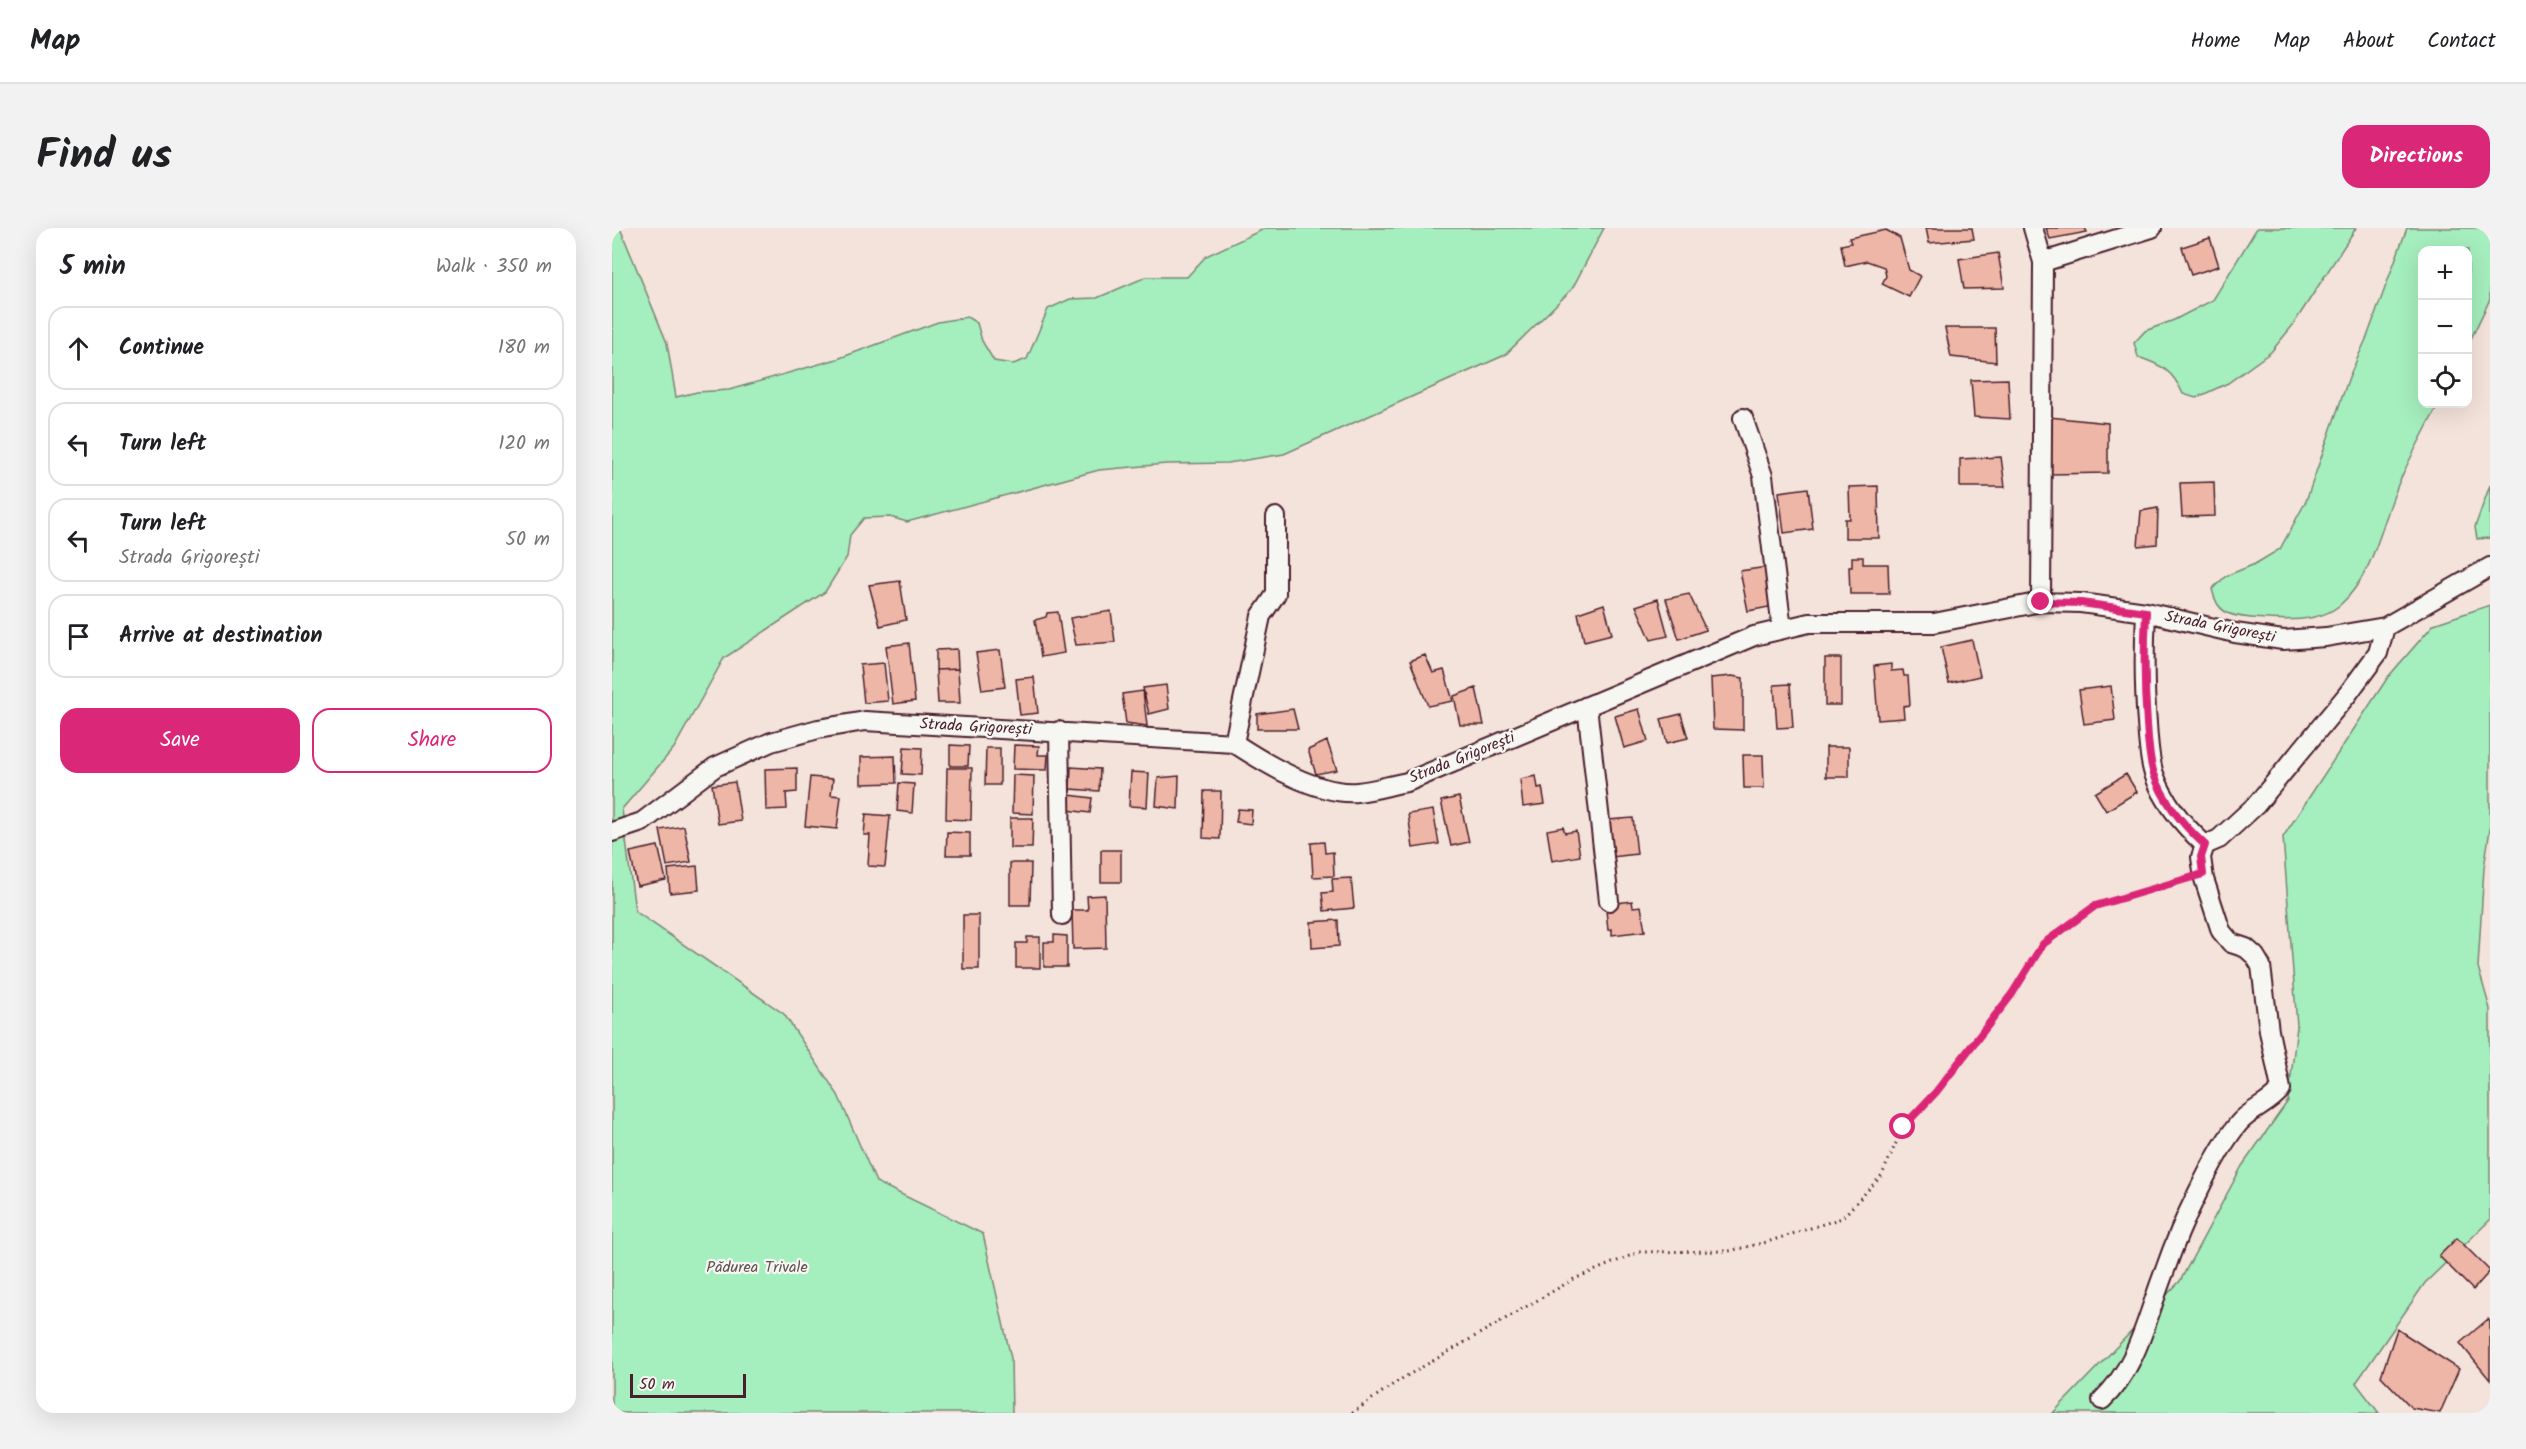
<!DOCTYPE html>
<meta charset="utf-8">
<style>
:root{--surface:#fff;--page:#f2f2f2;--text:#202124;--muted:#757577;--line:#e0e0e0;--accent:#db2777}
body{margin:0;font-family:Kalam,sans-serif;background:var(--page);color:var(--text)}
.controls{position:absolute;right:18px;top:18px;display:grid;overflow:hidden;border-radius:12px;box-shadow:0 6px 24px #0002}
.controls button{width:54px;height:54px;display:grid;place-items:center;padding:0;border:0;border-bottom:2px solid var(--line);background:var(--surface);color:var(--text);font:30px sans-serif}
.scale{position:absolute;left:18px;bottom:15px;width:116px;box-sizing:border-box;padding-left:6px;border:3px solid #4a1f2b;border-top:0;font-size:16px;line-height:21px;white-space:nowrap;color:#4a1f2b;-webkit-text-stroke:4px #f6f6f2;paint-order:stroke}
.stop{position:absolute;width:18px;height:18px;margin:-14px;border:4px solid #db2777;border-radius:50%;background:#fff}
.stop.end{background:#db2777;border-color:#fff;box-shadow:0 2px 6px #0008}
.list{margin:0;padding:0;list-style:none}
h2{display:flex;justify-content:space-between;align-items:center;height:78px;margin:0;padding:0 24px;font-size:26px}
h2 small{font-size:20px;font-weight:400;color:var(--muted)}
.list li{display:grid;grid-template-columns:39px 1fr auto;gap:18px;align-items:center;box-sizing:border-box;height:84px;margin:0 12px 12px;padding:0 12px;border:2px solid var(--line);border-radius:18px}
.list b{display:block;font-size:22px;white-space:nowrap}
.list p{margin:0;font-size:20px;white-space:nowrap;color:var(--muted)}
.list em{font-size:20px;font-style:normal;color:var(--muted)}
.actions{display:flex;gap:12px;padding:18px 24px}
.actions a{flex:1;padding:14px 0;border:2px solid var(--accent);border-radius:18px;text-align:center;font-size:21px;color:var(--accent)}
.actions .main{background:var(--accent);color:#fff}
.icon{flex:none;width:33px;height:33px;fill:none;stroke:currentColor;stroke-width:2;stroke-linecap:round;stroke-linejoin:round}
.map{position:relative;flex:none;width:1878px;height:1185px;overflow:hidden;border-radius:18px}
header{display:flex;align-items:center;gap:36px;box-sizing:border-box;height:84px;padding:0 30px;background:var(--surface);border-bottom:2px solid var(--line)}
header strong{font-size:28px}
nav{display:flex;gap:33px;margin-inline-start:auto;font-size:21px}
.intro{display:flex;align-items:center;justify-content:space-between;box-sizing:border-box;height:144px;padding:0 36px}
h1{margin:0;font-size:42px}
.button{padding:15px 27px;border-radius:18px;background:var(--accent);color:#fff;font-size:21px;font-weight:700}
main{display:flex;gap:36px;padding:0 36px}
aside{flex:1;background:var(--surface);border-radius:18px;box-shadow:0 6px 24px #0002}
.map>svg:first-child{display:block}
.green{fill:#a5eebd;stroke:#788674;stroke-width:1.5}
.building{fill:#eeb6a6;stroke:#4a1f2b;stroke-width:1.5}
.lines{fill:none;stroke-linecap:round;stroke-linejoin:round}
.minor-casing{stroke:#4a1f2b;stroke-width:22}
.path{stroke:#4a1f2b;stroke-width:3;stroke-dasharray:1.5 4.5;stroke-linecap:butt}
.minor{stroke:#f6f6f2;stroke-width:18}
.route{stroke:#db2777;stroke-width:8}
.labels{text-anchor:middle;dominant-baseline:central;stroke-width:4.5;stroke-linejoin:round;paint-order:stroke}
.street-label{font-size:16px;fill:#4a1f2b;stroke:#f6f6f2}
.park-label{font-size:16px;fill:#615350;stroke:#f6f6f2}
</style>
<header>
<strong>Map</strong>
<nav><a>Home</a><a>Map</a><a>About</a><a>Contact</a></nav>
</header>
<div class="intro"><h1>Find us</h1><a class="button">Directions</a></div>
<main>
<aside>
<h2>5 min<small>Walk · 350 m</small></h2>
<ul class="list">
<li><svg class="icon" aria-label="ahead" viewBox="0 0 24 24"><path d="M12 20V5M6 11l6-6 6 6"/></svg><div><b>Continue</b></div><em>180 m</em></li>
<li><svg class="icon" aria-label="left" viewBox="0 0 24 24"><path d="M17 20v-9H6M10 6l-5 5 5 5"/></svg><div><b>Turn left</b></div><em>120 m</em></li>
<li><svg class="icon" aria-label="left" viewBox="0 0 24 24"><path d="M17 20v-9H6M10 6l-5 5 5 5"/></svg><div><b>Turn left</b><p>Strada Grigorești</p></div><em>50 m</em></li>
<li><svg class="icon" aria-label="arrive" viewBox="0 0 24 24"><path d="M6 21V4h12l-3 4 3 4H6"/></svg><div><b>Arrive at destination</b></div></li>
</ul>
<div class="actions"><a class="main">Save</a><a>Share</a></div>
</aside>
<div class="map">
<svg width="1878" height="1185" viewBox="0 0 1878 1185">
<rect width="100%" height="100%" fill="#f4e3db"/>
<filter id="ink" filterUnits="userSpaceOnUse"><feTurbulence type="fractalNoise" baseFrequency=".0167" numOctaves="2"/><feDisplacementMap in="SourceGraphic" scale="12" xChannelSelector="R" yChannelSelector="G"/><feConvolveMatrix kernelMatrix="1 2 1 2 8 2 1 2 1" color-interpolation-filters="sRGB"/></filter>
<g filter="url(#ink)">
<!-- green -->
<path class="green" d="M0,0H8L55,115L64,169L85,164L117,162L225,131L326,94L355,89L365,95L370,113L382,133L401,136L415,131L436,81L458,71L485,70L534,49H575L594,28L654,0H992L960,61L893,127L672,226L616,235L554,236L487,242L295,294L278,289L252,290L238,307L235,329L213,364L112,430L62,520L10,581L23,683L172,786L226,867L264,954L371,1006L399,1130L400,1185H0Z
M1645,0H1744L1681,97L1659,124L1616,155L1584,170L1571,166C1561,143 1550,137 1526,129L1522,115L1533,103L1562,92L1601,72Z
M1795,0H1878V71L1856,117V22H1810V176H1827C1814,200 1801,224 1789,250C1770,291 1764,345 1728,377C1706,396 1666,392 1639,390C1617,388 1605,385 1600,361L1614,348L1643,336L1668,321L1694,273L1737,149L1755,109Z
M1878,257V310L1865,311L1863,299Z
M1878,377V601L1872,640L1866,739L1878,781V992L1813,1055L1744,1155L1767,1185H1441L1568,1053L1630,938L1676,873L1685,798L1671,609L1776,449L1822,396Z"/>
<!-- building -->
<path class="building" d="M1314,0H1360L1362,11L1317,15Z
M1434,0H1473L1475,4L1438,11Z
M1274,2L1288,10L1297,42L1308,48L1297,69L1270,56L1274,48L1272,39L1255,33L1233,38L1229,17L1239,15L1237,10Z
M1598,10L1607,38L1579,47L1570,19Z
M1386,25L1392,60L1352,61L1347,31Z
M1333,100H1383L1384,134L1339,129Z
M1396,151L1398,191L1362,189L1359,152Z
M1437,189L1496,195V245L1437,246Z
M1389,229L1393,259H1348V231Z
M1602,254L1603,288L1570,289L1568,255Z
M1266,258L1267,310H1233V291H1238L1237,259Z
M1196,260L1201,301L1172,305L1167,264Z
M1546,280L1545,316L1526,318L1529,283Z
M1240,329H1251V336H1276L1277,366H1238L1237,339H1240Z
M1155,339L1162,378L1136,383L1128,343Z
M288,353L294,392L268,398L257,357Z
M1077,366L1094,402L1067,411L1054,371Z
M1046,371L1056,408L1039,412L1024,378Z
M992,376L1000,406L972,413L966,385Z
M499,383L503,414L464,417L458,390Z
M446,384L452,425L429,429L423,392L434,389L435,385Z
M1360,412L1368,448L1337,455L1329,419Z
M297,415L303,473L281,476L274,418Z
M345,421L346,441L324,442V422Z
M388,422L393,459L370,462L364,425Z
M813,427L821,445L832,442L841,473L816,478L798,433Z
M1213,430H1229V477H1213Z
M272,435L276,473L252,475L248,437Z
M1279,436V443L1291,442L1292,448H1296L1298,477L1291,478L1292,490L1266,492L1262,438Z
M346,441L348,475H326L324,442Z
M1120,448L1131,450V502L1101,501L1099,450Z
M422,449L426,485L408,487L404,451Z
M1178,456L1181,499L1165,500L1162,457Z
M554,457L557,481L537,486L531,460Z
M1499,458L1503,492L1472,496L1467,462Z
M864,460L872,497H848L842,468Z
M531,463L535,498L514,495L510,466Z
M681,481L686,501H645V486Z
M1027,481L1036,513L1012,520L1003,488Z
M1069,486L1076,510L1055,515L1049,491Z
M715,513L725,542L704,546L696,522Z
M338,517L357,518L356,538H338Z
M402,517L427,518L426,527H436L435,542L401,541Z
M292,519L310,520L309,547L290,546Z
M1214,519H1237V549H1214Z
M374,520H388V557H373Z
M1131,527H1151L1152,560H1132Z
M283,528L284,555L249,556V529Z
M459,539L488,541L487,563L458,561Z
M185,540V564L174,565L175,581L154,582L153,541Z
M335,540H360L359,592L334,591Z
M519,544L537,545L535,579L517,578Z
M1514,546L1525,564L1494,583L1483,565Z
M401,547L422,548L421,586L400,585Z
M567,548L566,581L544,578L546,550Z
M924,548L926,560L930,559L933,576L911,579L908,551Z
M198,549L221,551L219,567L229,568L225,601L193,598Z
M123,554L129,593L106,596L100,557Z
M287,555L302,556L300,585L285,583Z
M592,563H609L608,611L591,610Z
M457,567L480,570L478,585L455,582Z
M847,569L857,614L839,618L829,573Z
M626,581L640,582L639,596L624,594Z
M821,582L827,616L801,620L796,586Z
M254,586L278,588L273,639L256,638L258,607H252Z
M398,590H421L420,620H398Z
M1021,590L1025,626L1000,629L996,592Z
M72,598L79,634L55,638L48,602Z
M951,599L953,605L964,603L968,628L940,633L935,602Z
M335,604L358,605V627H334Z
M712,614L713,625L721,624L722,648L701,649L699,615Z
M46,618L54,652L25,658L18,624Z
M489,622H509V654H489Z
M398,635H419L418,677H398Z
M85,638L87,662L58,665L56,641Z
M739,650L742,680L712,683L710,665L721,664L720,651Z
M493,667L494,720L461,721L460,682H476L475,668Z
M1020,673L1021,679L1029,678L1033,703L1000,707V701L996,702L994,682H997L996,676Z
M351,687H367V741H351Z
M726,692L727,718L700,720L699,694Z
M442,707L455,708V739H432V714H442Z
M415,709H428V740H404V715H415Z
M1845,1010L1878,1043L1861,1062L1827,1028Z
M1876,1091L1878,1094V1152L1848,1115Z
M1785,1101L1847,1141L1828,1185L1800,1180L1769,1148Z"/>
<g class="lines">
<defs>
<path id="minor" d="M1421,0L1431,34L1429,374
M1431,34L1540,0
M1131,190L1151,248L1170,401
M1534,384C1532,422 1532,458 1535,495C1536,512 1537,531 1542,546C1552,575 1571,597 1593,617
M975,478L997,673
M447,503L450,687
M622,515L649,388L664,366V289
M0,604L30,594L103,539L159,514L206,501L253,493L622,515C654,536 705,567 745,564C761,563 778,557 795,554L1142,408L1197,395H1322L1429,374L1469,375L1534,384L1623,405L1671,412L1714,409L1773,399L1878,339
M1490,1172C1527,1137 1535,1087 1553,1042C1562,1016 1573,990 1585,966C1596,943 1610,915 1627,895C1639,881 1658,876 1669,861L1657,803L1649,738L1643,728L1634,720L1619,715L1609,703L1592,651L1589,629L1593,617L1607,611L1644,577L1735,467L1766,425L1773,399"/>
</defs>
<!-- minor casing -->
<use href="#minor" class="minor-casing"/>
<!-- path -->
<path class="path" d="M740,1185L786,1153L962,1051L1027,1024L1117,1023L1155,1014L1230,990L1270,947L1291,899L1324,864L1400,767L1431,716L1483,678L1575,651"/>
<!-- minor -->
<use href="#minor" class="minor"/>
</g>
</g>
<g class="lines" filter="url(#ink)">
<!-- route -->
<path class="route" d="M1291,899L1324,864L1400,766L1431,716L1483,678L1591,646L1589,629L1593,617C1571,597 1552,575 1542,546C1537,531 1536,512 1535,496C1532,458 1532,422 1534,384L1469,375L1429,374"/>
</g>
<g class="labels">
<!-- street labels -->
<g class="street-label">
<text transform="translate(1608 399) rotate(11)">Strada Grigorești</text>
<text transform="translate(364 499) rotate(3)">Strada Grigorești</text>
<text transform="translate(850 530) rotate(-22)">Strada Grigorești</text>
</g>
<!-- park labels -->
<g class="park-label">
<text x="145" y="1039">Pădurea Trivale</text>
</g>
</g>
</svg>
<div class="controls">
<button>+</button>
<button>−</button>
<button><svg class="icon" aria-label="locate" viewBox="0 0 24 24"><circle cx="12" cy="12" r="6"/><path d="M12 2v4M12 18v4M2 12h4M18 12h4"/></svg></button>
</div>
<div class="scale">50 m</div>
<div class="stop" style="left:1291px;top:899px"></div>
<div class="stop end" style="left:1429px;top:374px"></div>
</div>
</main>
